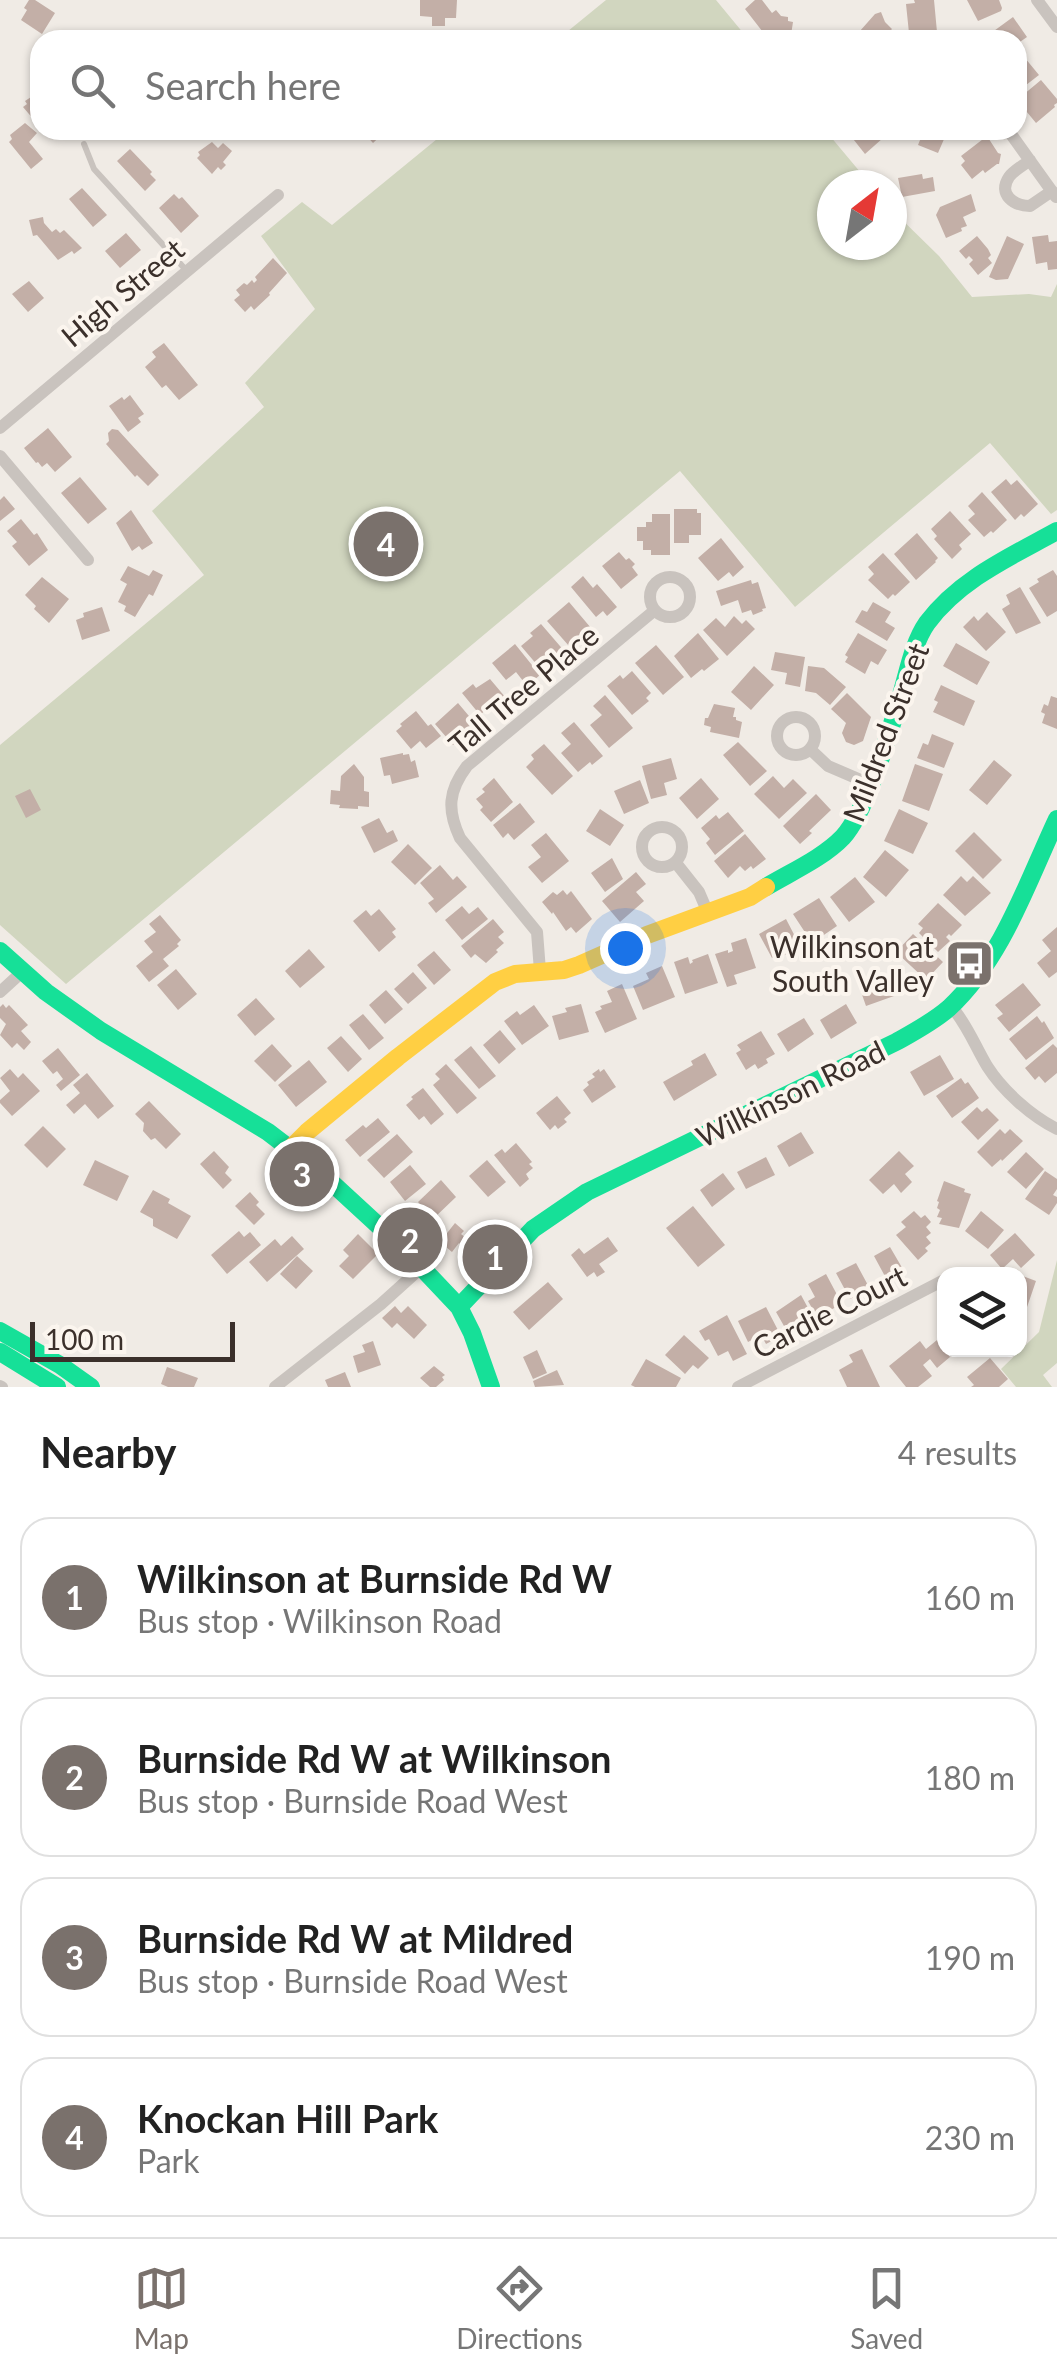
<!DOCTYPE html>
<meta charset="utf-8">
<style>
:root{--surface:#fff;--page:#f2f2f2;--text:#222;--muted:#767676;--line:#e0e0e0;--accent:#7a716c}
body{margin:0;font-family:Lato,sans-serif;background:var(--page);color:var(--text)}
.controls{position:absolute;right:30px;bottom:30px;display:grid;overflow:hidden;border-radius:20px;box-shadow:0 2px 8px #0004}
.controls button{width:90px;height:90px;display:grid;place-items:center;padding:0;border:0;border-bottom:2px solid var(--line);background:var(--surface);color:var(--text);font:50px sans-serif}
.compass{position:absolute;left:817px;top:170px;width:90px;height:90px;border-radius:50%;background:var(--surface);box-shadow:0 2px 8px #0004;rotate:31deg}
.scale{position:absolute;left:30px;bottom:25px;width:205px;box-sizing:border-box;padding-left:10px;border:5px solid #3b302b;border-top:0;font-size:28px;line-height:35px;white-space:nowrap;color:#3b302b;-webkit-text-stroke:8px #fbf5ee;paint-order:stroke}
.you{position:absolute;left:625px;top:948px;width:35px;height:35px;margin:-25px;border:8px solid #fff;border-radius:50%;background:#1a73e8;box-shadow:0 0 0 15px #1a73e833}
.badge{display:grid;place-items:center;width:65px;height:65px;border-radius:50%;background:var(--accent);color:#fff;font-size:32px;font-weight:700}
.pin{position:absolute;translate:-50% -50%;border:5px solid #fff;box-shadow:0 2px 10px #0006}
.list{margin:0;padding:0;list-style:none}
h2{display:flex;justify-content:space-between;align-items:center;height:130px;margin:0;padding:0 40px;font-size:42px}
h2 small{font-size:32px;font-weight:400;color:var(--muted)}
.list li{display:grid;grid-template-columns:65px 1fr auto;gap:30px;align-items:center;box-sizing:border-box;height:160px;margin:0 20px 20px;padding:0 20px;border:2px solid var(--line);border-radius:30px}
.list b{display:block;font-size:38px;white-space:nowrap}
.list p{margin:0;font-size:32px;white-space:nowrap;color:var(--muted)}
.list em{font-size:32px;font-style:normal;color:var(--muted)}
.icon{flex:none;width:55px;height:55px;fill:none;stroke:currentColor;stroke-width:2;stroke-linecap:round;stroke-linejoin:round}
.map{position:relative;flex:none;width:1057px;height:1387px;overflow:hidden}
.search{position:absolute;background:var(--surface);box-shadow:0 2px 8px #0004;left:30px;right:30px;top:30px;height:110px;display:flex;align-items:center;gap:25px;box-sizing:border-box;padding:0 35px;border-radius:30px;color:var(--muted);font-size:38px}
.sheet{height:850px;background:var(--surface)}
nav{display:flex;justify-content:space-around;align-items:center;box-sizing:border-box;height:140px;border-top:2px solid var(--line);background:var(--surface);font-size:28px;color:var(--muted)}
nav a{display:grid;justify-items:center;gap:5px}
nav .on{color:var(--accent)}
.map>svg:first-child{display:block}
.green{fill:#d1d6bf}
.building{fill:#c3afa7}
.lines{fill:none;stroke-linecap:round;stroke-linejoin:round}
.lane{stroke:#c9c3be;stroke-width:6}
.street{stroke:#c9c3be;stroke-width:12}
.fast{stroke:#16e098;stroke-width:18}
.slow{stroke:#ffcf43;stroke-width:18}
.labels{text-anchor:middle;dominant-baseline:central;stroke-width:8;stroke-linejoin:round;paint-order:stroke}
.street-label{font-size:30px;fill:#3b302b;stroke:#fbf5ee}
.poi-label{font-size:30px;fill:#3b302b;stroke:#fbf5ee;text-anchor:end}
</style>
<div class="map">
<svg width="1057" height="1387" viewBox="0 0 1057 1387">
<rect width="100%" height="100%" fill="#f0ebe5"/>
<!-- green -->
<path class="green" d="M606,0H716L749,40H557Z
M448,130H825L871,185H832V245H892V210L939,256L972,297L1029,294L1051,297L1057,284V510L1051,514L990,443L795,607L680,471L66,984L0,925V745L204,575L152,511L264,407L245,383L315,309L261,236L302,202L332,225Z
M1057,1260V1363L1043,1375L1052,1387H1016L1001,1369L1039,1332Z"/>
<!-- building -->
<path class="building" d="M29,0H35L55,13L42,34L21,20L27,10L24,8Z
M420,0H457L456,18H445V26H432V17L420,16Z
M755,0H762L772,13L776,10L781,16L788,17V21L793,22L791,35L795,40H769L745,9Z
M914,0H934L937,32L926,33L925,30L909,33L906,4L915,3Z
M967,0H999L1002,8L1001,11L978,21Z
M881,12L885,22L892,29L882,40H852L875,14Z
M1013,17L1027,37L1017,44V40H990L987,36Z
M1020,52L1039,75L1017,92V55Z
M1041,80L1057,99V103L1054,105L1055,107L1036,123L1017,100Z
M40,91V127L23,107L27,104L25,101Z
M25,123L37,133L29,142L43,159L31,169L9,142L12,139L10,135Z
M361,130H387L373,143Z
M846,130H892L865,154Z
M924,130H948L938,153L918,145Z
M987,136L998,153L1001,154L999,164H997L985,173L983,170L972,179L961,165L965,161L961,156Z
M212,142L218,148L223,143L232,151L223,162L226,165L221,170L218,167L212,174L197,158L200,155L198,152Z
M130,149L152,172L150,174L156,180L145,191L117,161Z
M922,174L923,179L933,177L935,191L902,197L898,178Z
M82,188L107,215L93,227L69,199Z
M174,194L179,199L182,197L199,216L181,233L159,208Z
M971,194L976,211L963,217L967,226L961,228L962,231L946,238L936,215L940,207Z
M43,217L44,223L52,232L56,229L60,233L64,230L82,248L74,254L72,251L58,260L37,235L33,236L29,220Z
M126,233L141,250L120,268L105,251Z
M1048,235L1049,242L1057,241V269L1048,270L1047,262L1036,264L1032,237Z
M977,236L988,249L991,255L988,258L992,263L978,275L969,264L973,260L969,256L966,259L959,251Z
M1007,236L1024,244L1008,279L996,280L989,277Z
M273,258L287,273L269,293L270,295L254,310L251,306L245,312L234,300L240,295L236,290L244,283L247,285L252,280L254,283L257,280L255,277Z
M29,281L44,298L28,312L12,294Z
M164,343L198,385L179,400L166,385L162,388L145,367L156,357L152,352Z
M130,395L144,414L138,418L141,422L128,432L109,406L122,397L124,400Z
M48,428L72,457L55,472L47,463L42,467L38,462L36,463L24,448Z
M112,429L118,430L159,475L148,486L137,475L135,477L106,444L109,441L108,433Z
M80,477L107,509L88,524L61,493Z
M1006,479L1011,485L1017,480L1038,504L1024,517L1021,514L1015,520L991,492Z
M982,492L1007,520L993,533L991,531L984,537L968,520L975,514L968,506Z
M4,496L15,509L0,521V500Z
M674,509H697V513H701V535H689V543H674Z
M131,510L153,543L142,550L139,546L132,551L116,523Z
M950,511L971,534L959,545L962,549L952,559L934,539L937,536L931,529Z
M652,514H670V555H651V550H643V541H637V527H646V522H652Z
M21,519L34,535L37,533L48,550L29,566L12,546L17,542L7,531Z
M917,533L938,558L935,561L936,562L916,580L894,554Z
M721,538L744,567L733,577L729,572L718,581L698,558Z
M619,552L626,560L629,558L635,564L632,567L638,575L621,589L602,566Z
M883,553L910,582L895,596L893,594L888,599L868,580L874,574L868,567Z
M128,566L149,576L153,570L163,575L153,596L149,594L135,617L124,611L126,606L118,602L127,584L120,580Z
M1053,570L1057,576V611L1047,617L1029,588L1039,582L1037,579Z
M583,576L593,588L597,584L617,607L607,616L603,611L596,617L571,587Z
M42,577L69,599L49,623L34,609L36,606L25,595Z
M751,580L752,584L758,582L766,608L762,609L763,611L753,615L751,610L742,613L738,600L721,606L716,591Z
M1020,587L1041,623L1016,634L1002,609L1010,604L1006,595Z
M569,602L591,628L569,646L547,621Z
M873,602L891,612L885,622L895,628L887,641L855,622L862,610L867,612Z
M102,607L110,631L82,640L76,620L84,617L83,613Z
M987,612L1006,632L986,651L963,627L974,616L978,621Z
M734,616L742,624L746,620L755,629L727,656L703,630L716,618L725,627Z
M541,624L566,653L553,664L551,661L546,665L543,661L538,666L521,646L533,636L530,633Z
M698,633L719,659L704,671L702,669L691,678L674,656Z
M858,633L887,650L878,665L871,661L865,674L845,662L848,657L845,655Z
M956,643L990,662L977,685L943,666Z
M515,644L540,675L527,686L516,672L506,680L492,663Z
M656,645L684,677L663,695L635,663Z
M775,652L805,657L800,687L785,684L787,673L771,670Z
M754,666L774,685L751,710L731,692Z
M808,666L824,668L846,687L830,705L816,693L805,691Z
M632,671L651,693L646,698L649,701L632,715L607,686L620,675L623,679Z
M490,679L506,698L491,711L488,708L480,715L462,693L473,684L476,688Z
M941,685L975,701L964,726L933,712L938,702L934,700Z
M847,693L871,717L863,741L854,745L846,742L842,733L846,723L831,709Z
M605,695L633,728L609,748L590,725L602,715L593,706Z
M1051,696L1057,698V729L1042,723L1045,714L1041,712L1044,704L1048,706Z
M458,703L474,722V727L453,745L435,724Z
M714,704L735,708L733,717H736V720L742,722L739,738L710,732L711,727L704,725L705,718H708Z
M416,711L428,726L431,724L441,736L426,748L420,741L411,749L396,731L402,726L400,724Z
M574,722L603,756L592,765L590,762L578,772L561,753L571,744L561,733Z
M932,734L954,743L944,768L917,758L923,743L928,745Z
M738,742L767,771L750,786L723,755Z
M544,744L573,776L552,795L526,767L534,759L531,755Z
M403,753V755L409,754L411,762L415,760L419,777L392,784L390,775L384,776L380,758Z
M671,758L677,779L664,783L667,795L651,799L642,766Z
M994,760L1012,775L987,805L969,790Z
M354,764L364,777V791L369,792V807L358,806V809L339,808L340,805L330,804L331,790L340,791L341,776Z
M915,764L943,774L929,811L902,801Z
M773,776L784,788L793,779L807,793L779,819L754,794Z
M494,778L513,802L491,822L480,810L483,807L476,799L485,792L482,789Z
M701,778L719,799L697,819L679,798Z
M640,780L649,803L624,814L614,791Z
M30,789L41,810L26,818L15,796Z
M816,794L831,810L809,831L812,833L800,844L783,826Z
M520,803L535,822L514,840L508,833L503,838L493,825Z
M600,809L624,825L610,846L586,831Z
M899,809L928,823L913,854L884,841Z
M728,812L744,831L715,855L706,843L710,839L701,828L716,815L719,819Z
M379,818L387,833L393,830L398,841L374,853L361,827Z
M974,832L1002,860L983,879L955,851Z
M546,833L569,861L542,883L528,867L541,857L531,845Z
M745,834L766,859L753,869L751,866L745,871L740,866L728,878L714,861Z
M408,844L432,868L415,885L391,862Z
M885,850L909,870L886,897L863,877Z
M612,858L623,879L605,892L591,873Z
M440,865L453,880L457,876L467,887L436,913L428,903L434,899L420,883Z
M636,872L646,884L636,892L644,901L620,922L602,901Z
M961,876L967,882L973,876L991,893L965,916L943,895Z
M855,877L875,902L849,922L830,897Z
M563,890L567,895L571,891L592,919L576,933L571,927L566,931L553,912L552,914L542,902L553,892L557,895Z
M819,898L837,926L812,943L793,914Z
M938,903L962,925L951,936L949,934L946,937L950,941L938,952L919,933L923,928L918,924Z
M462,906L469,914L478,907L488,919L462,940L445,920Z
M379,909L396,929L392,932L396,937L379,952L353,921L366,910L371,916Z
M160,915L181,940L177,944L179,946L163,959L169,966L149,982L136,966L153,952L144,941L156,932L149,924Z
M493,919L504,932L498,937L504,943L496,950L498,952L486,963L475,954L471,958L461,946Z
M786,919L800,946L783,956L782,953L772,958L759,934Z
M1057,927V972L1049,978L1037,963L1051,951L1042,940Z
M913,934L943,962L926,980L896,952Z
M746,938L756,968L734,975L737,984L727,987L715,954L728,950V953L733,951L731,943Z
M309,949L325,967L300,988L285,971Z
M434,951L451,970L434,985L417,965Z
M708,954L718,983L685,994L674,962L688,957L690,964L693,962L692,960Z
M662,966L675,997L643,1010L633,986L649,979L646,973Z
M176,969L197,994L178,1010L157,985Z
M413,972L427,988L408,1004L394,989Z
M888,979L894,996L866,1006L860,989Z
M1023,983L1041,1005L1009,1032L997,1018L1003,1014L995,1005Z
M622,984L637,1019L605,1033L595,1012L602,1009L600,1006L612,1002L607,991Z
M386,990L403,1009L385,1024L369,1005Z
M256,998L275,1019L255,1036L237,1015Z
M3,1004L6,1008L9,1005L28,1025L21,1031L31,1042L24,1050L17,1043L12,1048L0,1035L6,1024L0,1018V1007Z
M581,1004L589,1032L559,1040L552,1016L567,1012L565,1008Z
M846,1004L857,1023L831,1039L820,1020Z
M534,1005L549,1026L522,1045L504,1021L517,1011L520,1015Z
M363,1014L384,1038L369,1050L349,1025Z
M1037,1016L1042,1023L1044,1021L1054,1038L1026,1060L1009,1039Z
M804,1018L814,1034L788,1052L777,1034Z
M500,1030L516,1049L499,1064L483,1045Z
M761,1031L775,1054L766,1059L768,1063L758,1069L755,1064L746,1070L736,1053L741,1050L737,1045Z
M341,1036L362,1059L348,1072L327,1048Z
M272,1044L292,1066L275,1082L254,1061Z
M1053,1044L1057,1048V1073L1045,1083L1039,1076L1035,1080L1025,1068Z
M471,1046L496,1076L479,1089L454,1060Z
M58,1048L80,1075L61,1091L56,1085L63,1079L57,1071L53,1074L42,1061Z
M705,1053L717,1075L674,1101L663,1082L693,1065L691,1061Z
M940,1055L954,1079L924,1096L910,1072Z
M309,1060L327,1082L296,1107L278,1085Z
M446,1064L477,1098L457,1114L433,1085L440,1079L435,1074Z
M10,1069L18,1078L23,1073L40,1091L12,1116L0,1103V1100L10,1091L0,1078Z
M599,1069L600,1072L604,1069L616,1087L592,1103L583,1090L589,1085L587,1082L595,1077L592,1074Z
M87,1073L114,1106L98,1119L85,1104L74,1114L66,1105L80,1093L73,1085Z
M961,1078L965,1084L968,1082L979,1098L952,1118L936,1096Z
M423,1088L444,1114L431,1125L424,1116L419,1120L406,1105L413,1099L411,1097Z
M557,1096L571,1113L564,1119L567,1122L558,1129L555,1125L550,1130L536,1113Z
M149,1101L181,1134L166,1149L155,1138L151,1140L143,1131L144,1123L135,1114Z
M977,1107L982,1112L987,1108L999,1120L978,1140L961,1122Z
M378,1118L390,1132L360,1157L345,1140L363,1125L366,1128Z
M43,1126L66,1149L47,1168L24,1145Z
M1000,1129L1005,1134L1010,1129L1023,1141L1002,1161L1001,1159L992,1167L977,1152Z
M801,1132L814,1153L789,1167L777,1146Z
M397,1134L413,1152L384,1178L367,1160Z
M516,1143L532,1162L529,1164L533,1168L526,1174L529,1179L520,1187L494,1155L502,1149L505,1153Z
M214,1151L229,1167L225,1173L232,1180L223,1189L200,1164Z
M899,1151L914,1166L905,1174L912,1182L901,1193L894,1184L883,1194L869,1180Z
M1026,1152L1044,1169L1026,1189L1007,1172Z
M766,1157L775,1175L746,1189L737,1172Z
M95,1160L129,1176L117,1201L83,1185Z
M487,1160L506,1182L488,1197L469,1176Z
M410,1165L426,1184L405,1201L390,1182Z
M1045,1171L1057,1179V1189L1053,1195L1057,1197V1203L1049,1215L1025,1199Z
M723,1173L735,1189L712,1207L700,1190Z
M441,1180L456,1197L433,1219L418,1202Z
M944,1181L965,1189L964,1192L971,1194L959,1228L939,1224L942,1218L937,1217L940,1210L937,1208L939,1202L937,1201Z
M153,1190L170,1199L168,1203L191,1216L177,1239L153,1226V1219L140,1212Z
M250,1192L259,1202L256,1205L265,1214L254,1225L235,1206Z
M693,1206L725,1245L698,1267L666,1228Z
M914,1211L921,1218L925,1215L931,1222L926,1227L931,1233L926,1237L931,1243L925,1248L928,1251L918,1260L896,1235L906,1227L901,1222Z
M981,1211L1004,1230L988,1249L965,1231Z
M455,1223L464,1231L461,1234L476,1246L471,1253L459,1243L452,1252L440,1242Z
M239,1231L244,1237L250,1232L261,1245L227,1274L211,1255Z
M1015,1233L1035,1255L1021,1268L1013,1259L1002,1269L990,1255Z
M358,1234L378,1254L353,1279L339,1266L349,1256L343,1250Z
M292,1236L304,1249L267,1282L249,1262L275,1239L281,1246Z
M608,1237L618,1251L599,1264L605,1272L597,1277L594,1272L587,1277L571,1255L579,1248L584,1254Z
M890,1247L904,1271L887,1280L874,1256Z
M297,1256L313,1271L296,1289L280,1274Z
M856,1263L870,1289L850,1299L836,1273Z
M826,1274L842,1304L817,1317L808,1301L815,1297L808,1284Z
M1020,1275L1036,1281L1026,1310L1020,1307Z
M548,1282L563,1299L529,1330L513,1312Z
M801,1295L814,1319L788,1333L776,1312Z
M395,1306L401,1313L408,1306L427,1325L414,1339L397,1323L392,1328L382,1318Z
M766,1307L781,1336L766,1344L761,1335L748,1342L738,1321Z
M727,1315L747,1354L733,1361L728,1351L718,1356L709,1339L705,1341L699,1331Z
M684,1335L709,1358L698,1369L693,1365L685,1374L665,1355Z
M937,1340L950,1357L937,1368L930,1359L923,1365L932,1376L918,1387H906L889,1366L920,1341L926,1349Z
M373,1341L381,1365L358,1373L353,1356L365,1352L362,1345Z
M862,1349L880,1387H847L839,1370L853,1362L849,1355Z
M537,1350L547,1373L533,1379L523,1357Z
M990,1358L1008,1379L999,1387H971L974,1385L967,1377Z
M646,1359L681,1378L676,1387H635L631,1385Z
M434,1366L445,1375L442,1377L444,1380L436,1387H430L420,1378Z
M167,1367L198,1378L194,1387H168L161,1384Z
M557,1370L564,1385L535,1387L533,1381Z
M345,1372L351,1387H328L325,1380Z"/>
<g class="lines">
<!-- lane -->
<path class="lane" d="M84,144L94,169L186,270"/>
<!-- street -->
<path class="street" d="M1037,0L1057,27
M1008,130L1056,197
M1030,160C1024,165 1013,171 1009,177C997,195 1015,206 1030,206L1052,191
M0,428L278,195
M0,456L88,560
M650 597a20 20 0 1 1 40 0a20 20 0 1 1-40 0Z
M777 736a19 19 0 1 1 38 0a19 19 0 1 1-38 0Z
M810,749L828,766L870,784
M642 847a20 20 0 1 1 40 0a20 20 0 1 1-40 0Z
M676,863L699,892L708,913
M540,971L537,932L460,838C447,810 448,791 467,766L655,610
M0,992L22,972
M951,1006C967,1024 975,1046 987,1066C1003,1091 1031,1116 1057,1129
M0,1386L2,1387
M275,1387L381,1304L422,1267
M738,1387L944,1280"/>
<!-- fast -->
<path class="fast" d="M766,887C791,872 823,858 843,837C867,811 890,730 901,695C908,672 913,643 927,623C960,579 1010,557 1057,531
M0,951L46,992L101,1031L268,1132L319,1171L406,1251L459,1307L472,1333L491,1387
M459,1307L533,1229L587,1192L896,1042C914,1032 933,1022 949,1008C1002,959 1027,883 1057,819
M0,1331L60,1365L91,1387
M0,1352L57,1387"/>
<!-- slow -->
<path class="slow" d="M291,1148L307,1132L398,1057L495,982L515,974L564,970L579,965L647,935L750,897L766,887"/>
</g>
<!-- icons -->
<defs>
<symbol id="bus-square" viewBox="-11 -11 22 22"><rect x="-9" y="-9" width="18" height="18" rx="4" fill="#7a716c" stroke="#fbf5ee"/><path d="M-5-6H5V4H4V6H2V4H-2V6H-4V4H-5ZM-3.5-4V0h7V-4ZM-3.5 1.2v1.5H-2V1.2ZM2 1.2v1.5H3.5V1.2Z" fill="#fff"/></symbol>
</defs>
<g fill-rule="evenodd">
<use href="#bus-square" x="942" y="936" width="55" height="55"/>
</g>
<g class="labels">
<!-- street labels -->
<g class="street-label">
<text transform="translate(122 292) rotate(-40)">High Street</text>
<text transform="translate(523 689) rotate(-40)">Tall Tree Place</text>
<text transform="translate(885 732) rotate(-69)">Mildred Street</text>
<text transform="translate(790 1093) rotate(-26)">Wilkinson Road</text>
<text transform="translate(829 1311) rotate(-27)">Cardie Court</text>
</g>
<!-- poi labels -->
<g class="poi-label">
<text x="934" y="946">Wilkinson at<tspan x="934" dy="34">South Valley</tspan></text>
</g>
</g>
</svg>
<div class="controls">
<button><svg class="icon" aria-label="layers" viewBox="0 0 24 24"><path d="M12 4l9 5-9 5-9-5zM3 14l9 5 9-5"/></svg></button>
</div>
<svg class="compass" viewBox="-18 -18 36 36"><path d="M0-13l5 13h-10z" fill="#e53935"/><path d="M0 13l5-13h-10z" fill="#767676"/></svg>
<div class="scale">100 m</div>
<div class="you"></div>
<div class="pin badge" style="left:495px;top:1257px">1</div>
<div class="pin badge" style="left:410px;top:1240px">2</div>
<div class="pin badge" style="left:302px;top:1174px">3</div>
<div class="pin badge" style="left:386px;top:544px">4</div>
<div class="search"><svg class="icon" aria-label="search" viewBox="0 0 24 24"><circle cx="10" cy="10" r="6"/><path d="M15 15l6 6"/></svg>Search here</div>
</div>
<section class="sheet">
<h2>Nearby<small>4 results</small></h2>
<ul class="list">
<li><span class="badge">1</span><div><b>Wilkinson at Burnside Rd W</b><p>Bus stop · Wilkinson Road</p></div><em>160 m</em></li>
<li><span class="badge">2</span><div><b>Burnside Rd W at Wilkinson</b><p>Bus stop · Burnside Road West</p></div><em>180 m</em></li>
<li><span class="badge">3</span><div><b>Burnside Rd W at Mildred</b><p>Bus stop · Burnside Road West</p></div><em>190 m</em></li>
<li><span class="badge">4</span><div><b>Knockan Hill Park</b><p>Park</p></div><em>230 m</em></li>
</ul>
</section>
<nav>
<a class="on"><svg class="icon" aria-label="map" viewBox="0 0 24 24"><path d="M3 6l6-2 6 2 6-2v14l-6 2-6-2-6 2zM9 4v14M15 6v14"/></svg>Map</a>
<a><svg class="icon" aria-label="directions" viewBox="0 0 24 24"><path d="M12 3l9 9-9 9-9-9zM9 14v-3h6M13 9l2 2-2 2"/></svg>Directions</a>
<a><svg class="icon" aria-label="saved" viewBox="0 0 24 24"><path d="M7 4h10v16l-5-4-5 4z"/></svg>Saved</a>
</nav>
